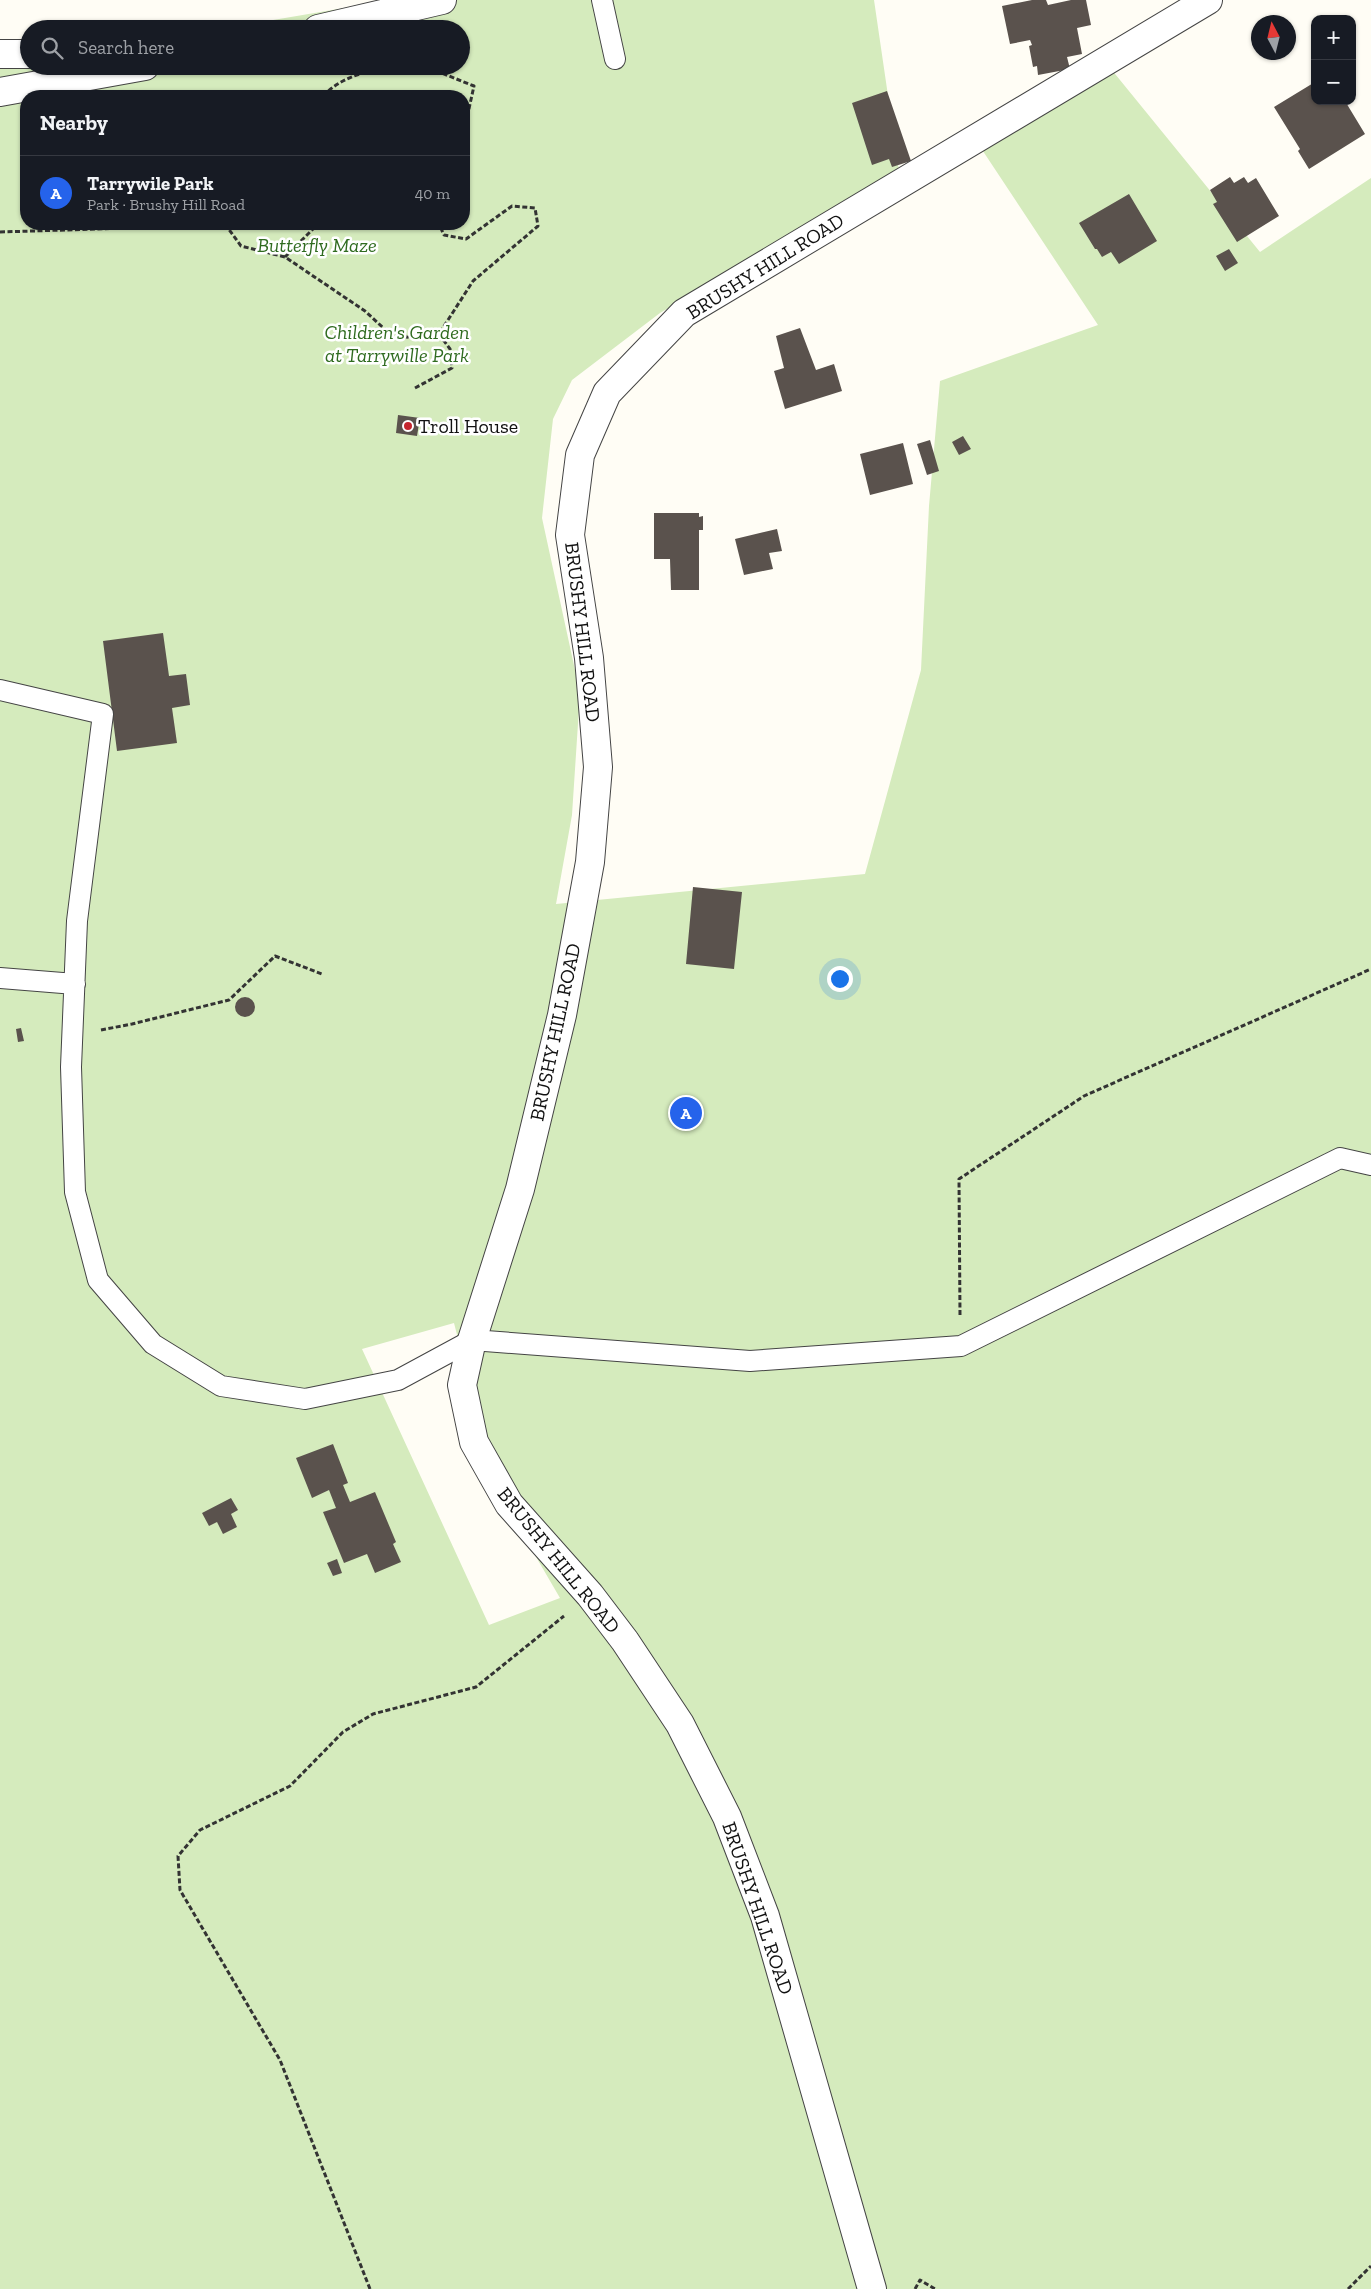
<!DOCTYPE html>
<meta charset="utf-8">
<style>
:root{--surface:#171b24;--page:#242831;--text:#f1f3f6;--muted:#9ea1a6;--line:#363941;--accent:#2563eb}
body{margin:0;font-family:"Zilla Slab",serif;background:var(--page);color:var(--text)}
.controls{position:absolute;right:15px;top:15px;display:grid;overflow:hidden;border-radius:10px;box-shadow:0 1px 4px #0004}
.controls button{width:45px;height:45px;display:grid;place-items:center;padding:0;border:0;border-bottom:1px solid var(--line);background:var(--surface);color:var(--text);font:25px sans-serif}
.compass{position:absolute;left:1251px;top:15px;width:45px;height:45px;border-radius:50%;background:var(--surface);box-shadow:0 1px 4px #0004;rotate:353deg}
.you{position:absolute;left:839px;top:978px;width:18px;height:18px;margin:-12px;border:4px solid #fff;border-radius:50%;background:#1a73e8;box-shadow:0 0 0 8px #1a73e833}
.badge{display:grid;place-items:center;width:32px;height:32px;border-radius:50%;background:var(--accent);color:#fff;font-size:16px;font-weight:700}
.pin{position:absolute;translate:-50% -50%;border:2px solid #fff;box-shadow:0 1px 5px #0006}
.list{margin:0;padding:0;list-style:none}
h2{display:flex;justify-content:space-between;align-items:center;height:65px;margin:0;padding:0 20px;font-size:21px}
h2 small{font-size:16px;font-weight:400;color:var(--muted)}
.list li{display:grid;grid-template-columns:32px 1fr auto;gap:15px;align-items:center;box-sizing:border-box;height:75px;padding:0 20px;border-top:1px solid var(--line)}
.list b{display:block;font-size:19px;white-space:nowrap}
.list p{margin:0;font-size:16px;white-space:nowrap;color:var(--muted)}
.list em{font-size:16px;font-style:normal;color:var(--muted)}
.icon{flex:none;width:28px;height:28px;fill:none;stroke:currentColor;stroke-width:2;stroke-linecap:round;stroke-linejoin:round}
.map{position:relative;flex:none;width:1371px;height:2289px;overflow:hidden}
.search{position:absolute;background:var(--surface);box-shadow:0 1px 4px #0004;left:20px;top:20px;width:450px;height:55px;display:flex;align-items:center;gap:12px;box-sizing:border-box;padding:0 18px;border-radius:28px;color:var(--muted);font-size:19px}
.panel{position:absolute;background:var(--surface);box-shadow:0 1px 4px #0004;left:20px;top:90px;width:450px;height:140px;border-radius:20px}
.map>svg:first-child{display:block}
.green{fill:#d5ebbd;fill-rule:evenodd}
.building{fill:#5a524d}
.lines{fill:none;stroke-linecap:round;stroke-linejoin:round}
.service-casing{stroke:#444;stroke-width:22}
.minor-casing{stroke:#444;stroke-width:30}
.path{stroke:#333;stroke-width:3;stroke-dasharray:5 2.5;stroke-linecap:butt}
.service{stroke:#fff;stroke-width:20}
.minor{stroke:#fff;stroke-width:28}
.poi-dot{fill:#c4262e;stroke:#fff;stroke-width:2}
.labels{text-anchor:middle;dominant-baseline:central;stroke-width:5;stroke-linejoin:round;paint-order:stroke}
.park-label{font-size:20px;font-style:italic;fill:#2f6b1f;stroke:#fff}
.street-label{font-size:20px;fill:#111;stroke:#fff}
.poi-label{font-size:20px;fill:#111;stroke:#fff;text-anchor:start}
</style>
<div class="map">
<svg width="1371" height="2289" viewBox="0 0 1371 2289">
<rect width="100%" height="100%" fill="#fffdf5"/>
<!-- green -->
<path class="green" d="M391,0H874L899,171L660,313L572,380L553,419L542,518L580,693L572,815L556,904L865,874L921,670L929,506L940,381L1098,325L969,130L1098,53L1260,252L1371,178V2289H0V66H461V29H220ZM26,96H464V224H26ZM454,1323L497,1490L560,1598L489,1625L362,1349Z"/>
<!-- building -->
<path class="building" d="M1032,0H1046L1048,5L1071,0H1086L1091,25L1077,28L1082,54L1067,57L1070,69L1038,75L1037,66L1033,67L1029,46L1032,45L1030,40L1010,44L1002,6Z
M1315,82V101H1345L1365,134L1309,169L1298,151L1300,149L1274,107Z
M887,91L911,161L892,167L889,159L872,165L852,103Z
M1230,177L1234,183L1244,177L1248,183L1256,178L1279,216L1237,242L1213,204L1217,202L1210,190Z
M1129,194L1157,241L1119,264L1111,252L1102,257L1097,249H1095L1079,223Z
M1229,249L1238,263L1225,271L1216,256Z
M800,328L816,370L834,364L842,391L785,409L774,371L784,368L776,336Z
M398,415L420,418L417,436L396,433Z
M963,436L971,449L959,455L952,442Z
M930,440L939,471L927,475L917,444Z
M903,443L913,484L870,495L860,454Z
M654,513H699V517L703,516V530H699V590H671L670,559H654Z
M777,529L782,551L769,553L773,569L744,575L735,539Z
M163,633L169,676L186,674L190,705L172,708L177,743L117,751L103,641Z
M693,887L742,892L734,969L686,964Z
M235 1007a10 10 0 1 1 20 0a10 10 0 1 1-20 0Z
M21,1028L24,1041L18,1042L16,1029Z
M333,1444L348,1483L343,1485L350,1502L375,1492L396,1542L393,1544L401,1562L375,1573L367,1554L344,1563L323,1512L336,1508L329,1490L312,1498L296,1458Z
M231,1498L238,1510L231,1514L237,1527L223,1534L217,1522L209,1526L202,1513Z
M337,1559L342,1573L333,1576L327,1563Z"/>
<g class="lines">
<defs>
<path id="service" d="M602,0L615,59
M0,690L103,714L77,921L71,1067L75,1192L98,1280L153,1344L221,1386L305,1399L398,1380L472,1340L750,1361L961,1346L1340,1158L1371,1165
M0,978L75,984"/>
<path id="minor" d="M318,29L442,0
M0,54H29
M0,92L145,66
M872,2289L765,1916L727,1817L680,1724L625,1641L590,1595L509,1504L474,1442L462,1385L472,1340L520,1189L562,1015L590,862L598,767L589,658L570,535L580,455L607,393L684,313L1208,0"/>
</defs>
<!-- service casing -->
<use href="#service" class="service-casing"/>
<!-- minor casing -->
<use href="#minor" class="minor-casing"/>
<!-- path -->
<path class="path" d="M406,66L434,70L474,86L468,113L464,119
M323,96C343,75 369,71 396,66
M225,224L241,246L285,257L365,311L392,336L421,338L439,334L473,281L538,226L535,208L512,206L466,239L444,235L439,224
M0,232L161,227L166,224
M285,257L318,224
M415,388L452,368L450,349L439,334
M101,1030L132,1024L229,1000L275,956L322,974
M960,1315L959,1179L1084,1096L1371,969
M370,2289L280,2060L180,1890L178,1856L200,1830L290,1786L343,1732L373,1714L476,1687L564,1616
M915,2289L920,2280L935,2289
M1348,2289L1371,2266"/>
<!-- service -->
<use href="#service" class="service"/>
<!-- minor -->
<use href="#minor" class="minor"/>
</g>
<!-- markers -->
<circle class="poi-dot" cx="408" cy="426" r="5"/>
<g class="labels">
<!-- park labels -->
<g class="park-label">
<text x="317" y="245">Butterfly Maze</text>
<text x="397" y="332">Children's Garden<tspan x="397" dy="23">at Tarrywille Park</tspan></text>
</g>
<!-- street labels -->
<g class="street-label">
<text transform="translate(765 266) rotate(-32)">BRUSHY HILL ROAD</text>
<text transform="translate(583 632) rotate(83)">BRUSHY HILL ROAD</text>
<text transform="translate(555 1032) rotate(-78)">BRUSHY HILL ROAD</text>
<text transform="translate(559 1560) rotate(51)">BRUSHY HILL ROAD</text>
<text transform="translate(758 1908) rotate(71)">BRUSHY HILL ROAD</text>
</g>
<!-- poi labels -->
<g class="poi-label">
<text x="418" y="426">Troll House</text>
</g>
</g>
</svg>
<div class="controls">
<button>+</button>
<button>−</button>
</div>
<svg class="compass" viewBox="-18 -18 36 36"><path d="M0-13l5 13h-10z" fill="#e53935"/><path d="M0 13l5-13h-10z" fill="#9ea1a6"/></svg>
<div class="you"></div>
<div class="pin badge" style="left:686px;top:1113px">A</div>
<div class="search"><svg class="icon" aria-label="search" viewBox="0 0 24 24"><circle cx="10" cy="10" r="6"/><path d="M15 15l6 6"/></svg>Search here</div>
<section class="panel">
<h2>Nearby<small></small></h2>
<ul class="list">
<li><span class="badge">A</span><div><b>Tarrywile Park</b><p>Park · Brushy Hill Road</p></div><em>40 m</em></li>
</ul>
</section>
</div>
